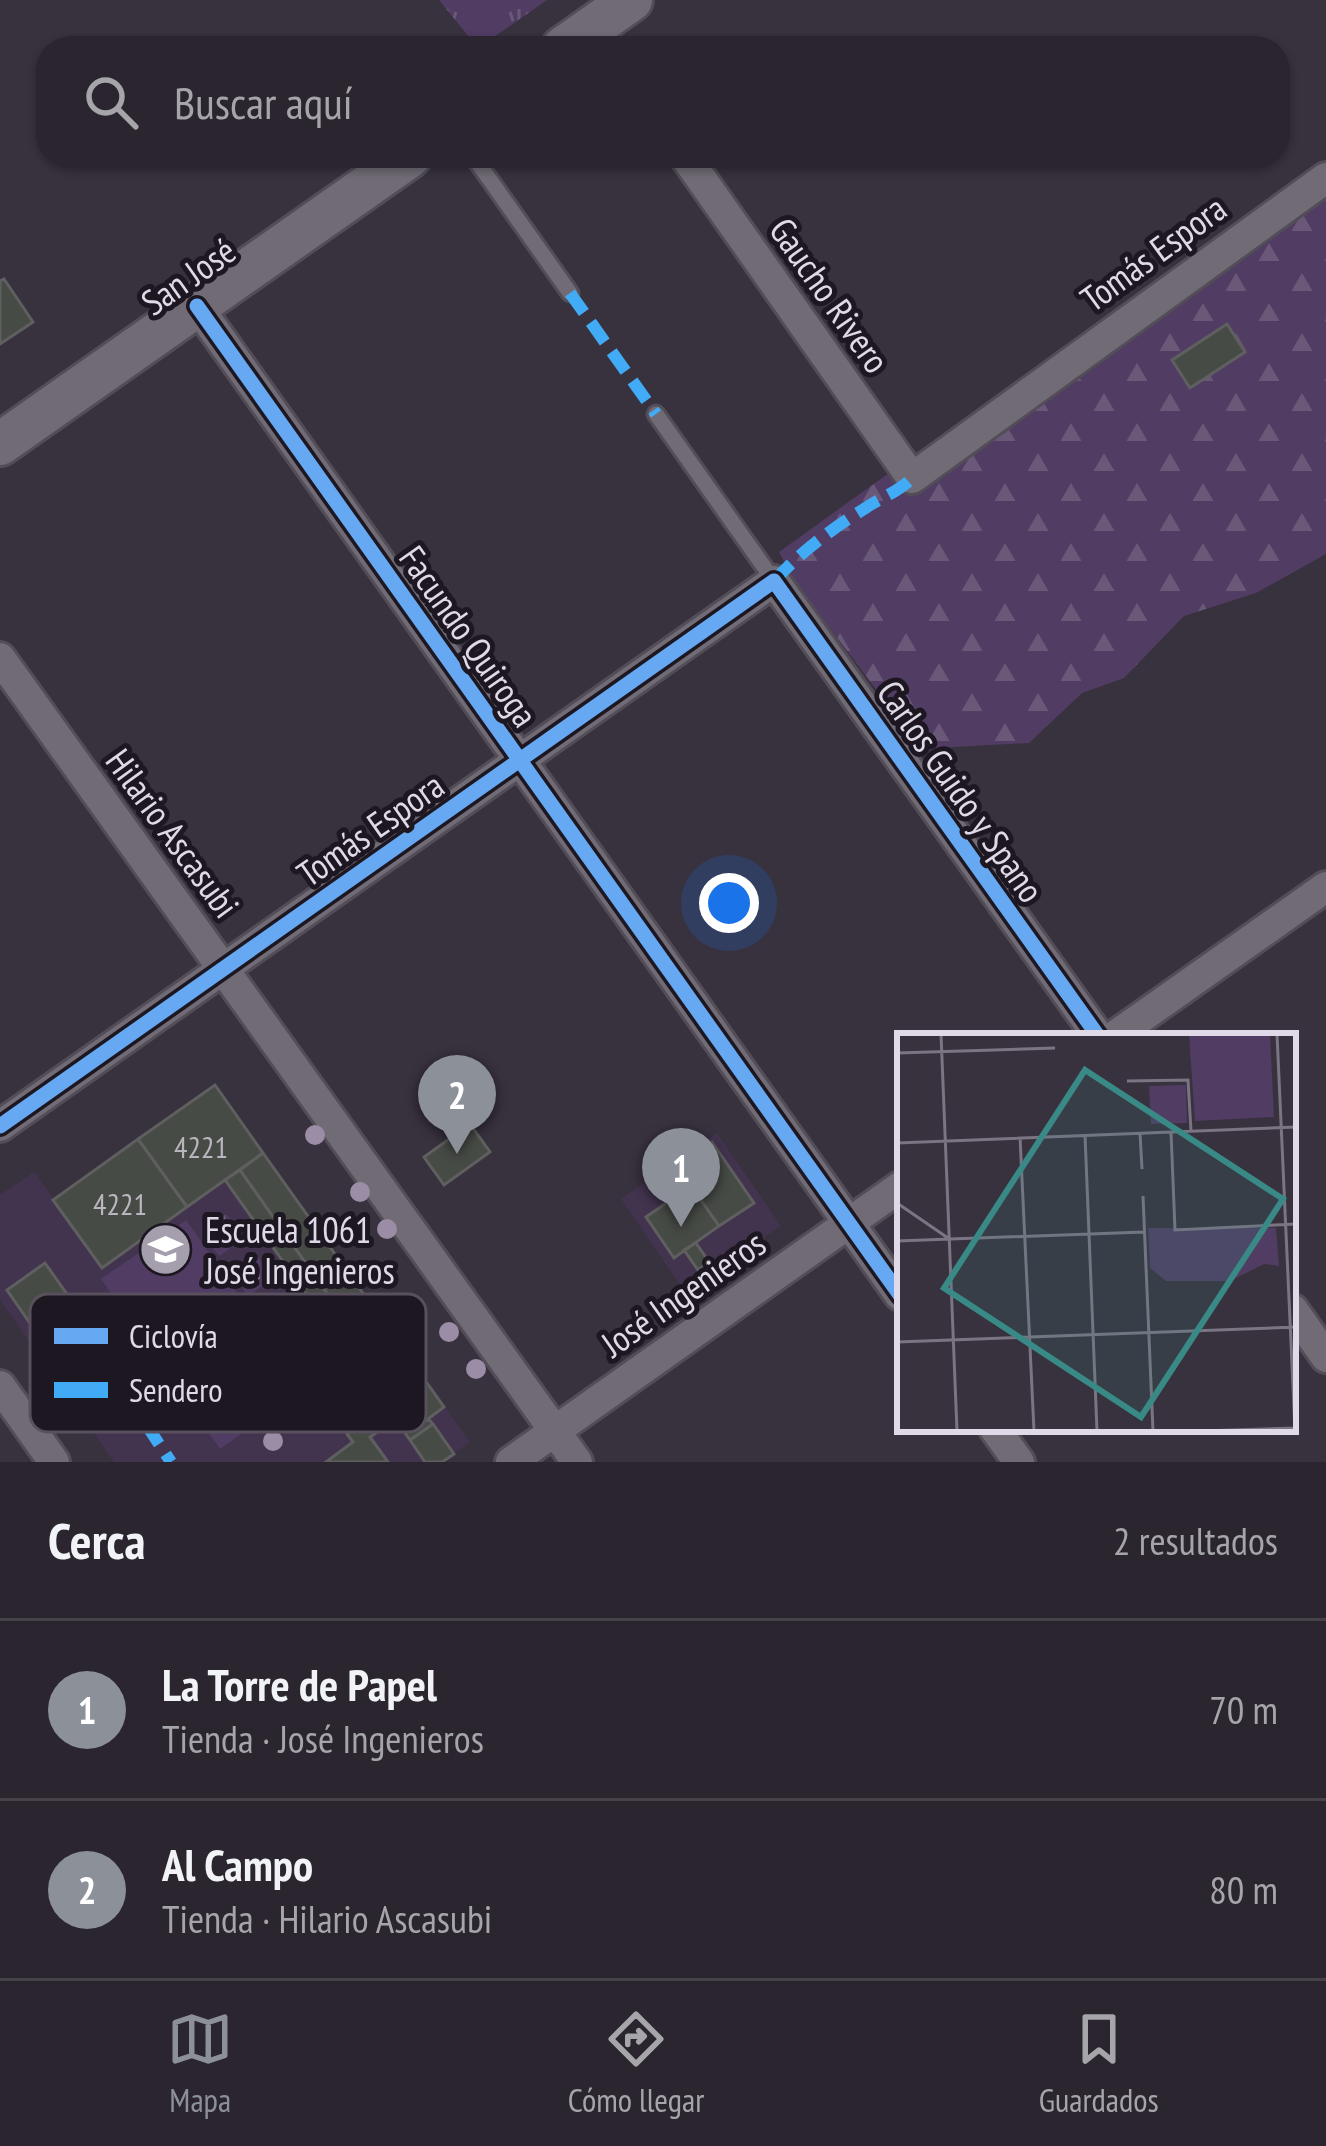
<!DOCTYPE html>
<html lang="es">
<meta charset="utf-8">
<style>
:root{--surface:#2a252e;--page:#36313a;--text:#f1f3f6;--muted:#a5a5aa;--line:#46424a;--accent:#8c9099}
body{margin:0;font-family:"PT Sans Narrow",sans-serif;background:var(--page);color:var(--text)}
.you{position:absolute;left:729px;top:903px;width:42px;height:42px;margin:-30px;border:9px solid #fff;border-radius:50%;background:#1a73e8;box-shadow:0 0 0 18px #1a73e833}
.badge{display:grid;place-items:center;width:78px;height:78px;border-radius:50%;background:var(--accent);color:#fff;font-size:39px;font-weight:700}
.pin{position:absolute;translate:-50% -99px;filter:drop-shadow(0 3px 6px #0008)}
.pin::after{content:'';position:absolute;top:63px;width:42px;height:36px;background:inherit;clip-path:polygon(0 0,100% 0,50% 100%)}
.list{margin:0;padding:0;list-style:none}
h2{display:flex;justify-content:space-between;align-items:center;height:156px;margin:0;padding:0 48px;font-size:51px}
h2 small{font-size:39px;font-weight:400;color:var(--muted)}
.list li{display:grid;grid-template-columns:78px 1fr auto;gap:36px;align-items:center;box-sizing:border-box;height:180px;padding:0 48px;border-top:3px solid var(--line)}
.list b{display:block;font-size:45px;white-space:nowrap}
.list p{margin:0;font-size:39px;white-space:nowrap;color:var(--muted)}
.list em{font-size:39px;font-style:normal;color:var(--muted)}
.icon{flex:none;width:66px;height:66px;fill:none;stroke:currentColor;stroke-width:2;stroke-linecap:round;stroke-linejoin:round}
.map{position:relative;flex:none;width:1326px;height:1462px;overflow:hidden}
.search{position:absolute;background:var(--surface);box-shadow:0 3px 9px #0004;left:36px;right:36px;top:36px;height:132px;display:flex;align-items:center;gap:30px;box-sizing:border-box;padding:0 42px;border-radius:36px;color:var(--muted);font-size:45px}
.sheet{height:516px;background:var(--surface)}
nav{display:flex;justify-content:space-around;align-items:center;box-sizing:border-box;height:168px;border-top:3px solid var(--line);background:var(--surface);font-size:33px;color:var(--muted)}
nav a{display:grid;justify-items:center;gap:6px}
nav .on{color:var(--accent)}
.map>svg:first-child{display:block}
.built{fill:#42344f}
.grass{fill:url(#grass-tufts)}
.forest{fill:url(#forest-firs)}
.green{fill:#513c63}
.building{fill:#474b46;stroke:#5f5f60;stroke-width:3}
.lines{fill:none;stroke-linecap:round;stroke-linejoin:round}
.lane-casing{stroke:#524d57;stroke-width:21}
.street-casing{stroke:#524d57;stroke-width:36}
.secondary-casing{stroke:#524d57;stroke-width:48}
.lane{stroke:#706b75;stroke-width:15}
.street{stroke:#706b75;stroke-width:30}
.secondary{stroke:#706b75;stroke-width:42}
.quiet{stroke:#42abf6;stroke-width:12;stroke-dasharray:24 12;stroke-linecap:butt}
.cycleway-casing{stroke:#1d1722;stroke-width:22}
.cycleway{stroke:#66a8f1;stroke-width:15}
.tree{fill:#9a8da5}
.labels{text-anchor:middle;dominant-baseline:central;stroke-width:10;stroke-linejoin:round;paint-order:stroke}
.number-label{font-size:30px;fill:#bab6bf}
.street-label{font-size:36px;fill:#e0d9e7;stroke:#1d1722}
.poi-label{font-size:36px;fill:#e0d9e7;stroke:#1d1722;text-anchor:start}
.inset-road{fill:none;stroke:#7b7482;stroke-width:3}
.view{fill:#398a86;fill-opacity:0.15;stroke:#398a86;stroke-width:6}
.inset-edge{fill:none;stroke:#e0d9e7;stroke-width:6}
.key{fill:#1d1722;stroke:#58515d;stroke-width:3}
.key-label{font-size:33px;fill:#e0d9e7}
</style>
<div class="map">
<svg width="1326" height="1462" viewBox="0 0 1326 1462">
<defs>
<pattern id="grass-tufts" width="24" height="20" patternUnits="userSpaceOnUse" patternTransform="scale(3)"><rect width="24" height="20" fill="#513c63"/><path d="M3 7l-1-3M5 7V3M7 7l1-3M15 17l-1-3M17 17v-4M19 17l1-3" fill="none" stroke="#6a5879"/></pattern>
<pattern id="forest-firs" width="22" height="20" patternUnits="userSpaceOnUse" patternTransform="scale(3)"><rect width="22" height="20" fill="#513c63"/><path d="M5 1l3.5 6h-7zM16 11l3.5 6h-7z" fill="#6a5879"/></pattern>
</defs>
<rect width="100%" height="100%" fill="#38313e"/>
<!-- built -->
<path class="built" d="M215,1085L470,1442L442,1462H114L0,1300V1195L34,1172L54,1199Z
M717,1133L781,1226L685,1292L621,1199Z"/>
<!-- grass -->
<path class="grass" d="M439,0H547L478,48Z
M226,1214L244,1238L219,1256L201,1232Z
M255,1253L273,1278L248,1296L230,1271Z
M284,1293L301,1318L277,1336L259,1311Z"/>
<!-- forest -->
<path class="forest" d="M1326,198V554L1256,593L1184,616L1124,678L1082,693L1029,743L934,748L909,733L795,582L779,552L889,473L925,484Z"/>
<!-- green -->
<path class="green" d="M186,1220L305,1389L220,1449L101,1279Z"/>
<!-- building -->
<path class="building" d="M4,279L33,322L0,344V281Z
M1227,324L1245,352L1190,388L1172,360Z
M215,1085L263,1153L187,1207L138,1139Z
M470,1124L490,1152L444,1185L424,1157Z
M138,1139L187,1207L102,1268L53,1200Z
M712,1142L754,1203L719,1226L677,1166Z
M263,1153L444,1407L420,1425L240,1170Z
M240,1170L420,1425L428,1419L433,1424L410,1440L225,1180Z
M691,1186L719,1226L674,1258L646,1217Z
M696,1243L709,1262L698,1270L684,1250Z
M45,1263L102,1344L63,1371L7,1290Z
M386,1407L395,1420L370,1437L388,1462H326L353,1442L347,1434Z
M433,1424L454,1454L442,1462H425L410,1440Z"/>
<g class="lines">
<defs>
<path id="lane" d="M473,156L570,293
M656,414L774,581"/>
<path id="street" d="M685,156L912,478L1326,178
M197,306L900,1295
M0,658L577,1462
M1115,1036L1326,887
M0,1126L774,581L1098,1036
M1293,1310L1326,1357
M0,1386L54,1462
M995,1429L1019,1462
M511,1462L900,1187"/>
<path id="secondary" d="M563,48L631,0
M0,444L410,156"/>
</defs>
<!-- lane casing -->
<use href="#lane" class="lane-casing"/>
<!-- street casing -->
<use href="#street" class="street-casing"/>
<!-- secondary casing -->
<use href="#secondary" class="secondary-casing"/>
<!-- lane -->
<use href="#lane" class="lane"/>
<!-- street -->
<use href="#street" class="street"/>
<!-- secondary -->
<use href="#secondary" class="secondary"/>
<!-- quiet -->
<path class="quiet" d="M570,293L656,414
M774,581C801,552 830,530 864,509C881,497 897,493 912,478
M106,1364L171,1462"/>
<defs>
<path id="cycleway" d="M197,306L900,1295
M0,1126L774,581L1098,1036"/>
</defs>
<!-- cycleway casing -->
<use href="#cycleway" class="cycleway-casing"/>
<!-- cycleway -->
<use href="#cycleway" class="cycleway"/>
</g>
<!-- trees -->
<g class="tree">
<circle cx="315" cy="1135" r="10"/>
<circle cx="360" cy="1192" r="10"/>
<circle cx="387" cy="1229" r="10"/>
<circle cx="250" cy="1275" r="10"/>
<circle cx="449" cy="1332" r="10"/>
<circle cx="476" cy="1369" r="10"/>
<circle cx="273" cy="1441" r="10"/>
</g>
<!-- icons -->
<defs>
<symbol id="school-disc" viewBox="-11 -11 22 22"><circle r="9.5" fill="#a59eac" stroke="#1d1722"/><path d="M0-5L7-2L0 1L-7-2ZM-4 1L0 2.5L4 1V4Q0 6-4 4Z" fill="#fff"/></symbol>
</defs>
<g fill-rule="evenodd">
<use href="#school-disc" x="136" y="1220" width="59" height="59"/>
</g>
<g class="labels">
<!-- number labels -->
<g class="number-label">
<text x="201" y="1146">4221</text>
<text x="120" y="1203">4221</text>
</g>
<!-- street labels -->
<g class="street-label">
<text transform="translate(1153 253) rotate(-36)">Tomás Espora</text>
<text transform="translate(188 276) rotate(-35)">San José</text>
<text transform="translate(830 295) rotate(55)">Gaucho Rivero</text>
<text transform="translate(469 636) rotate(55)">Facundo Quiroga</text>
<text transform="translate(961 791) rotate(55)">Carlos Guido y Spano</text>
<text transform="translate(370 829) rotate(-35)">Tomás Espora</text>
<text transform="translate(173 833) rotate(54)">Hilario Ascasubi</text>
<text transform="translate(683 1293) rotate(-35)">José Ingenieros</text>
</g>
<!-- poi labels -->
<g class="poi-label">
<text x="205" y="1229">Escuela 1061<tspan x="205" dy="41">José Ingenieros</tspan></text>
</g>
</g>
<!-- overview -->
<g transform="translate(897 1033)">
<rect width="399" height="399" fill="#38313e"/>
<path d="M289,52L290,90L254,91L252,53Z" fill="#513c63"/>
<path d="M251,195H379L382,233L367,231L333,248H269L253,235Z" fill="#513c63"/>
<path d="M292,1H373L377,84L298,88Z" fill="#513c63"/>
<path class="inset-road" d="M44,1L60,398M380,1L398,398M0,20L158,15M230,48L291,47L294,98M274,99L278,197L399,191M243,100L245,136M188,102L200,398M123,104L137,398M0,110L399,94M246,163L256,398M0,170L51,205M0,208L247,199M0,309L399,294M304,398L398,395"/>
<path class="view" d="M188,37L386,166L244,384L47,255Z"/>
<rect width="399" height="399" class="inset-edge"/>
</g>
<!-- legend -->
<rect x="30" y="1294" width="396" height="138" rx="18" class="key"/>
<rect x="54" y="1328" width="54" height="16" fill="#66a8f1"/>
<rect x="54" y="1382" width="54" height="16" fill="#42abf6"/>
<g class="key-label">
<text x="129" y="1348">Ciclovía</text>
<text x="129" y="1402">Sendero</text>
</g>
</svg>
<div class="you"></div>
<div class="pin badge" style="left:681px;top:1227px">1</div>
<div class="pin badge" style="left:457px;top:1154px">2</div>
<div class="search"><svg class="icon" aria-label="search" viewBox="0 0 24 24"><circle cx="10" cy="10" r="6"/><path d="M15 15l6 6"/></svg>Buscar aquí</div>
</div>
<section class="sheet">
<h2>Cerca<small>2 resultados</small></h2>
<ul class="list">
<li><span class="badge">1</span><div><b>La Torre de Papel</b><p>Tienda · José Ingenieros</p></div><em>70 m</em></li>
<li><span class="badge">2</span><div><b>Al Campo</b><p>Tienda · Hilario Ascasubi</p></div><em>80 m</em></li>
</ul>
</section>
<nav>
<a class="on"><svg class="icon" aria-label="map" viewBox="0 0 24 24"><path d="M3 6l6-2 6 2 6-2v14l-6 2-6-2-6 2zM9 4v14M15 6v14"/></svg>Mapa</a>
<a><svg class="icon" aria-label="directions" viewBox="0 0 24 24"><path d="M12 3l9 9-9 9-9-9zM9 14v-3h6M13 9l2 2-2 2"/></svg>Cómo llegar</a>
<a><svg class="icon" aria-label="saved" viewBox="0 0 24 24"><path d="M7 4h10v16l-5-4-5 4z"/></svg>Guardados</a>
</nav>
